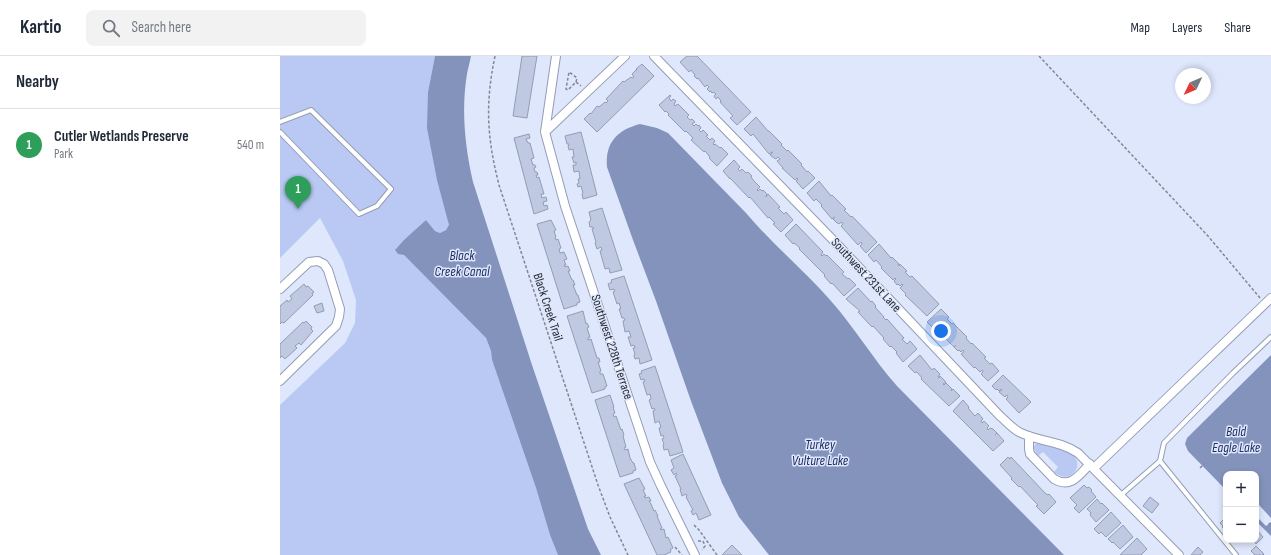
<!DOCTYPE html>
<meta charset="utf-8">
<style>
:root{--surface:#fff;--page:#f2f2f3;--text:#1f2937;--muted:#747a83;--line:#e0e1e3;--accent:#db2777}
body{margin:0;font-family:"Sofia Sans Condensed",sans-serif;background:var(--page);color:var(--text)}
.controls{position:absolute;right:12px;bottom:12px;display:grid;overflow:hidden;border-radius:8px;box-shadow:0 2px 6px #0003}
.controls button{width:36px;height:36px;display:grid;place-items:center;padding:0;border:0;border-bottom:1px solid var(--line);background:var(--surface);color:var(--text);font:20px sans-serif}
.compass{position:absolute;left:895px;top:12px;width:36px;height:36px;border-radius:50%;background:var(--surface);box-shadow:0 2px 6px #0003;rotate:226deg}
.you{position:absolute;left:661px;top:275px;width:14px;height:14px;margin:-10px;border:3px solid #fff;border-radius:50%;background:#1a73e8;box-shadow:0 0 0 6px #1a73e833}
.badge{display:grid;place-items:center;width:26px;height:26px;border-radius:50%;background:var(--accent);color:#fff;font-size:13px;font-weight:700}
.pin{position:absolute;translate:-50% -33px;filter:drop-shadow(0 1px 2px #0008)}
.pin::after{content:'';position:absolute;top:21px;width:14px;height:12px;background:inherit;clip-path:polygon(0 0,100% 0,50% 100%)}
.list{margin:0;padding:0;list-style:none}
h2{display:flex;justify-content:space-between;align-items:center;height:52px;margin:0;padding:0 16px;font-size:17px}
h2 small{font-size:13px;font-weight:400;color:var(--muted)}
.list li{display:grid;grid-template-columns:26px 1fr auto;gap:12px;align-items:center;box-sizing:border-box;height:72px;padding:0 16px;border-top:1px solid var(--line)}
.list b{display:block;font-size:15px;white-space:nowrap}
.list p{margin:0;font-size:13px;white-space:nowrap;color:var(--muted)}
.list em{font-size:13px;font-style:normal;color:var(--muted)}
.icon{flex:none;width:22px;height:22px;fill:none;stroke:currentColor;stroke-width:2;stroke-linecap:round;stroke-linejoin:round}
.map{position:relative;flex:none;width:991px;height:499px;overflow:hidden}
header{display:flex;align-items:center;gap:24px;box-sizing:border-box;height:56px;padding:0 20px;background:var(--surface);border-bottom:1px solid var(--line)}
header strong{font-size:19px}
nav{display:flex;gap:22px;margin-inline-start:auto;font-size:14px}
.search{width:280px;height:36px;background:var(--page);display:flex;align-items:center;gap:10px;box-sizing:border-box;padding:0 14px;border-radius:8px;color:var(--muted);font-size:15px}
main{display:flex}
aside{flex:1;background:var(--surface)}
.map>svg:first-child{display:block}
.green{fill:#b9c9f3}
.water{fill:#8393bc}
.pier{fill:#dfe7fc}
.building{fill:#bfc9e2;stroke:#939cb4}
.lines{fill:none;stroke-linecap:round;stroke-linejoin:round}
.lane-casing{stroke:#949db5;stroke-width:6}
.street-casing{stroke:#949db5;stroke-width:10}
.path{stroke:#818797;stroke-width:1.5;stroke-dasharray:3 2;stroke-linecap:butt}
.lane{stroke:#fff;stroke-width:4}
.street{stroke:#fff;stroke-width:8}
.labels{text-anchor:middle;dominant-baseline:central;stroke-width:3;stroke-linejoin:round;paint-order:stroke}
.street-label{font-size:13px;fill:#262a34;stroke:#dfe7fc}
.water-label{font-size:14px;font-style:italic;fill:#202e62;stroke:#dfe7fc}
</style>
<header>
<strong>Kartio</strong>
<div class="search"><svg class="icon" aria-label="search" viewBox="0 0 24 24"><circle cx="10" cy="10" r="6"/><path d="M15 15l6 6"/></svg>Search here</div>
<nav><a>Map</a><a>Layers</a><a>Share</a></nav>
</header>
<main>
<aside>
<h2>Nearby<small></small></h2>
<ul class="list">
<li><span class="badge" style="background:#2e9e5b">1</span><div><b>Cutler Wetlands Preserve</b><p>Park</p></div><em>540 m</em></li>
</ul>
</aside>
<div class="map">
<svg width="991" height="499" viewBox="0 0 991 499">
<rect width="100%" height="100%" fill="#dfe7fc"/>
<!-- green -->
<path class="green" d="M0,0H155L148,36L169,170L166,174L160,177L155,175L146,164L116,193L124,199L206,282L211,295L212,304L256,432L270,479L278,499H0V349L65,287L75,267L76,244L63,205L40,162L0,202Z
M759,387C770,390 783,391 792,398C806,409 790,430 774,416L778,411L763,396L758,400L753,391L756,388Z"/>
<!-- water -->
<path class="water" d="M155,0H191C190,6 188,12 187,18C181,54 185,91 193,126L252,309L308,473L321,499H278L270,479L256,432L212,304L211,295L206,282L124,199L118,198L115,194L124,184L146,164L155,175L160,177L166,174L169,169L157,124L147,72L148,36Z
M360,68L377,72L388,77L466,157C492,188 524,214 551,245C575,272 593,303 617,330L784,499H489L459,461L442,427L411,345L376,245L353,184L327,111C325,87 337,74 360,68Z
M991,299V480L976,465V418H946V434L908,395L905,388L907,382L912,377Z"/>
<!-- pier -->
<path class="pier" d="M979,449L991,462V466L986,470L976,460V451Z"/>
<!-- building -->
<path class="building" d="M242,0H257L247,62L233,60Z
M407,0H417L471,56L457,69L450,62L453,60L440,46L441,45L438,41L436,43L434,40L436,38L433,36L432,37L431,35L430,36L427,33L429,31L427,29L425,31L418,22L417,23L414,20L415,19L411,14L409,16L400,6Z
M362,8L374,20L317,76L304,63L310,57L311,58L317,50L319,51L325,46L326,47L328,45L326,43L343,25L344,26L351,21L352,22L354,21L352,18L356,14H357L356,13Z
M390,39L391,40L389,42L391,45L393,43L396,45L394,48L395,50L398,48L409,59L407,61L410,64L412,63L415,66L412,68L414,70L416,68L418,70L419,69L421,72L419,74L421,76L423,74L428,79L426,80L430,84L432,82L435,85L433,88L434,89L435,88L440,92L441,91L448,98L437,110L429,102L430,101L425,95L424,96L411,84L413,82L406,75L405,76L388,59L389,58L386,55L385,56L379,49Z
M476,61L488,75H489L502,88L501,89L507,95L508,94L522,108L521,109L527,116L528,115L535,122L523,133L516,125L518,123L517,122L515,124L502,112H503L497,105L500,103L498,101L496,103L494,102L490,99L493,96H492L489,98L473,78L471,80L464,73Z
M301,76L317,139L303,143L302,138L303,137L301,130L298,131L297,128L299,127L298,123H300L299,115L294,116L293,109H296V106L294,107L292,101H294L293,93L289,94L288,90L289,89V88H287L285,80Z
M249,78L250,82L246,83L248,87H250L254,102L251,103L253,109H255L256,111L254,112L255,116H257L258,119H256L257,122L259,121L264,138H261L262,142L266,141L267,145L263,146L264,150L267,149L268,153L254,158L234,82Z
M454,104L460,111L458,113L460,115L462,113L466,117L468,116L472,120L471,121L474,125L480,131L477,134L478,135L480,133L482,135L483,134L487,138L486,141L488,138L500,151L498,152L504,158L506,156L513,164L501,176L493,168L495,167L489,161L488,162L470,141L469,142L450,122V123L443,115Z
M539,125L551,140L552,139L566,153L564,154L571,161L572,160L597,186L586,197L580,190L582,188L581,186L578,189L561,170L563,168L562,166L559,168L558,167H557L553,163L555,161L552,163L541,150L542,149L536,143L534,145L527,137Z
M322,152L342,214L330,217L329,212L325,213L320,195L322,194L321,191L317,193L315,187L316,186L312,173L314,172L313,171H310L309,166L311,164L309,156Z
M271,164L276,174L274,175L276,181L275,182L276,184L278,183L281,192L279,193L280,197L284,196L287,203L284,204L286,209H284L285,211L288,210L290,215H288L292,224H293L295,229H293L297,239H298L300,246L297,247V249L284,253L257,168Z
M516,168L543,196L541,199L542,200L544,198L546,200L547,199L564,216L562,218L568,223L569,222L576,229L564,240L552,227L551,228L544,220L545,219L519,193L520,192L514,187L513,188L505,179Z
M599,188L611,202L612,201L619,208H618L619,210L620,208L627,215L625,216L630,221L632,220L659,248L647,260L625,239L626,238L620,232L623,229L622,228L620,230L618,228L617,229L614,225L616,223L615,222L613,224L601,212L602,211L596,204L594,206L588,199Z
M344,220L372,304L360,308L359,302L355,303L354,299L355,298L353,292H355L354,289L351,290L348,281H351L349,275L345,276L343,265L345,264L344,262H342L339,253H341L339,247L337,248L333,236L335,235L334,233L330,234L328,228L332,226L331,224Z
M24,228L26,231L28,230L34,236L32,237L33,239L4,267L2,266L0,268V250L7,244L8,246L12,243L10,240Z
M578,232L591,246L592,245L596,250L595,251L604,261H603L606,264L607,263L624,282L622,283L627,288L630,285L637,293L623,306L616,297L617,296L611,290L610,291L603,283L604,282L593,270L592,271L578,256L580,255L566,243Z
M42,247L44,255L37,257L34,250Z
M661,253L669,261L667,263L672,268L673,267L687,281L686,282L691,288L692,287L706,301L704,302L710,308L712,307L719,315L708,325L701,318L703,316L702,314L700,316L695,311L694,312L681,298L684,296L683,294L681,296L679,294L678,295L674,291L676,289L674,291L661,278L662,277L657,272L655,274L647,266Z
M303,255L306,268L307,267L309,271L307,272L310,281L308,282V284L311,283L317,302H319L320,306H318L321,315H320V318H323L327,330L325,331V333L312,337L287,260Z
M26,265L32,271L31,273L33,275L21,289L19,287L15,290L17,292L5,303L2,300L0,302V288L23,266L24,267Z
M640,299L652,314L654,312L660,318L658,321L659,322L660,320L666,326L663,328L664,329L666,327L672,333L671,335L673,333L680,340L669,350L641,323L642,322L637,316L635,317L628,310Z
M375,310L403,396L390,400L388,393L384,394L383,389L384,388L382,383L384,382L383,379L381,380L379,372L381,371L379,365L375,367L373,355L375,354L374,352L372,353L369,344L371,343L370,338L367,339L363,326L365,325L364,323L361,324L359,318L362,317L361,315Z
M723,319L751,346L739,357L726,343L728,341L727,339L725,341L719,336L722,334L721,333L719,335L717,333L716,334L712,330Z
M330,339L334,351H333L335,357L333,358L334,361L336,360L341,374L342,373L344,379L343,380L346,391L344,392L345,394L348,393L350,402L353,407H354L356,414L353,415V417L340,421L315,344Z
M683,344L689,351L688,352L695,360L698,357L703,363L701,365L702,367L704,365L709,370L707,372L708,374L710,372L713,373L717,377L715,379L717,377L724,385L713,395L673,355Z
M403,398L431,459L419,464L416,457L413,459L411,455L413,454L406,441L407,440L406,438L402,440L400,433H401L395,420L397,419L396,417L394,419L391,414L394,412L391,404Z
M728,401L730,403L731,401L765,437L768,439L769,438L776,446L764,458L756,450L758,449L740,430L739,431L731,423L732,422L720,409Z
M359,422L365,433L363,434L366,440H364L365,442L369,441L371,445H369L371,448L374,455L375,454L378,460H377L382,472L380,473L381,474L384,473L386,482L388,481L393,492L390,494L391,496L384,499H377L344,428Z
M804,429L807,432L809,431L812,434L811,435L816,441L799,457L794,452L797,449L790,442Z
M870,441L879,448L872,457L863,450Z
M817,443L821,448L822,447L829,454L816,466L810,459L811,457L807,453Z
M831,456L841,467L826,481L821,476L819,478L814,473Z
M946,461V471L944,473L942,471L943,470L940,467Z
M843,469L853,481L840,493L833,486L832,487L828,483Z
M976,473L983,481L976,488L973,484H976Z
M857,482L867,493L861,499H840Z
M452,489L462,499H442Z
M976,490L984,498L983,499H975L971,495Z
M918,491L923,496L920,499H911Z"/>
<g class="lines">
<defs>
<path id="lane" d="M0,66L31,54L111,133L97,150L79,158L0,76
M880,405L956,499
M841,439L880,405L884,387L953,317L991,281"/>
<path id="street" d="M276,0L265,76L285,150L370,406L381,430L415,499
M374,0L555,186L720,360C726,365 732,372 739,376C759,386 778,384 798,397L899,499
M265,76L345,0
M0,233L29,206L38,205L44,208L48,214L60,253L59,261L56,270L0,325
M749,380V393L750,398L774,423C791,433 799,419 810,408
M814,412L991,242"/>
</defs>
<!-- lane casing -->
<use href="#lane" class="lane-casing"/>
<!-- street casing -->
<use href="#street" class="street-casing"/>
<!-- path -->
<path class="path" d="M215,0C205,48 207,82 219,129L318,429L330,461L348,499
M759,0L928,180L980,242
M296,26L297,22L289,16L286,33L288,34L296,26L301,30
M920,412L924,408
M976,465L979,462
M989,467L991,469
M414,469L419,474L437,499
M418,485H423L425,490L422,494
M395,491L402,499"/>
<!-- lane -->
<use href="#lane" class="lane"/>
<!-- street -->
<use href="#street" class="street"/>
</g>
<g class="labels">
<!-- street labels -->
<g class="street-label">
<text transform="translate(586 219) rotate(47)">Southwest 231st Lane</text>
<text transform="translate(268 251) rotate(72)">Black Creek Trail</text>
<text transform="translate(332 291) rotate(72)">Southwest 228th Terrace</text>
</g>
<!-- water labels -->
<g class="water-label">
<text x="182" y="199">Black<tspan x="182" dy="16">Creek Canal</tspan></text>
<text x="956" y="375">Bald<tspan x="956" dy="16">Eagle Lake</tspan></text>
<text x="540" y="388">Turkey<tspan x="540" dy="16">Vulture Lake</tspan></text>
</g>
</g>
</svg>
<div class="controls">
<button>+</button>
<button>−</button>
</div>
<svg class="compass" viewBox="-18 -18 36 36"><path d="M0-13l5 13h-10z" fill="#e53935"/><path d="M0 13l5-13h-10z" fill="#747a83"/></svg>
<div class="you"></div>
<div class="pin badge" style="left:18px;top:153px;background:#2e9e5b">1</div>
</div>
</main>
